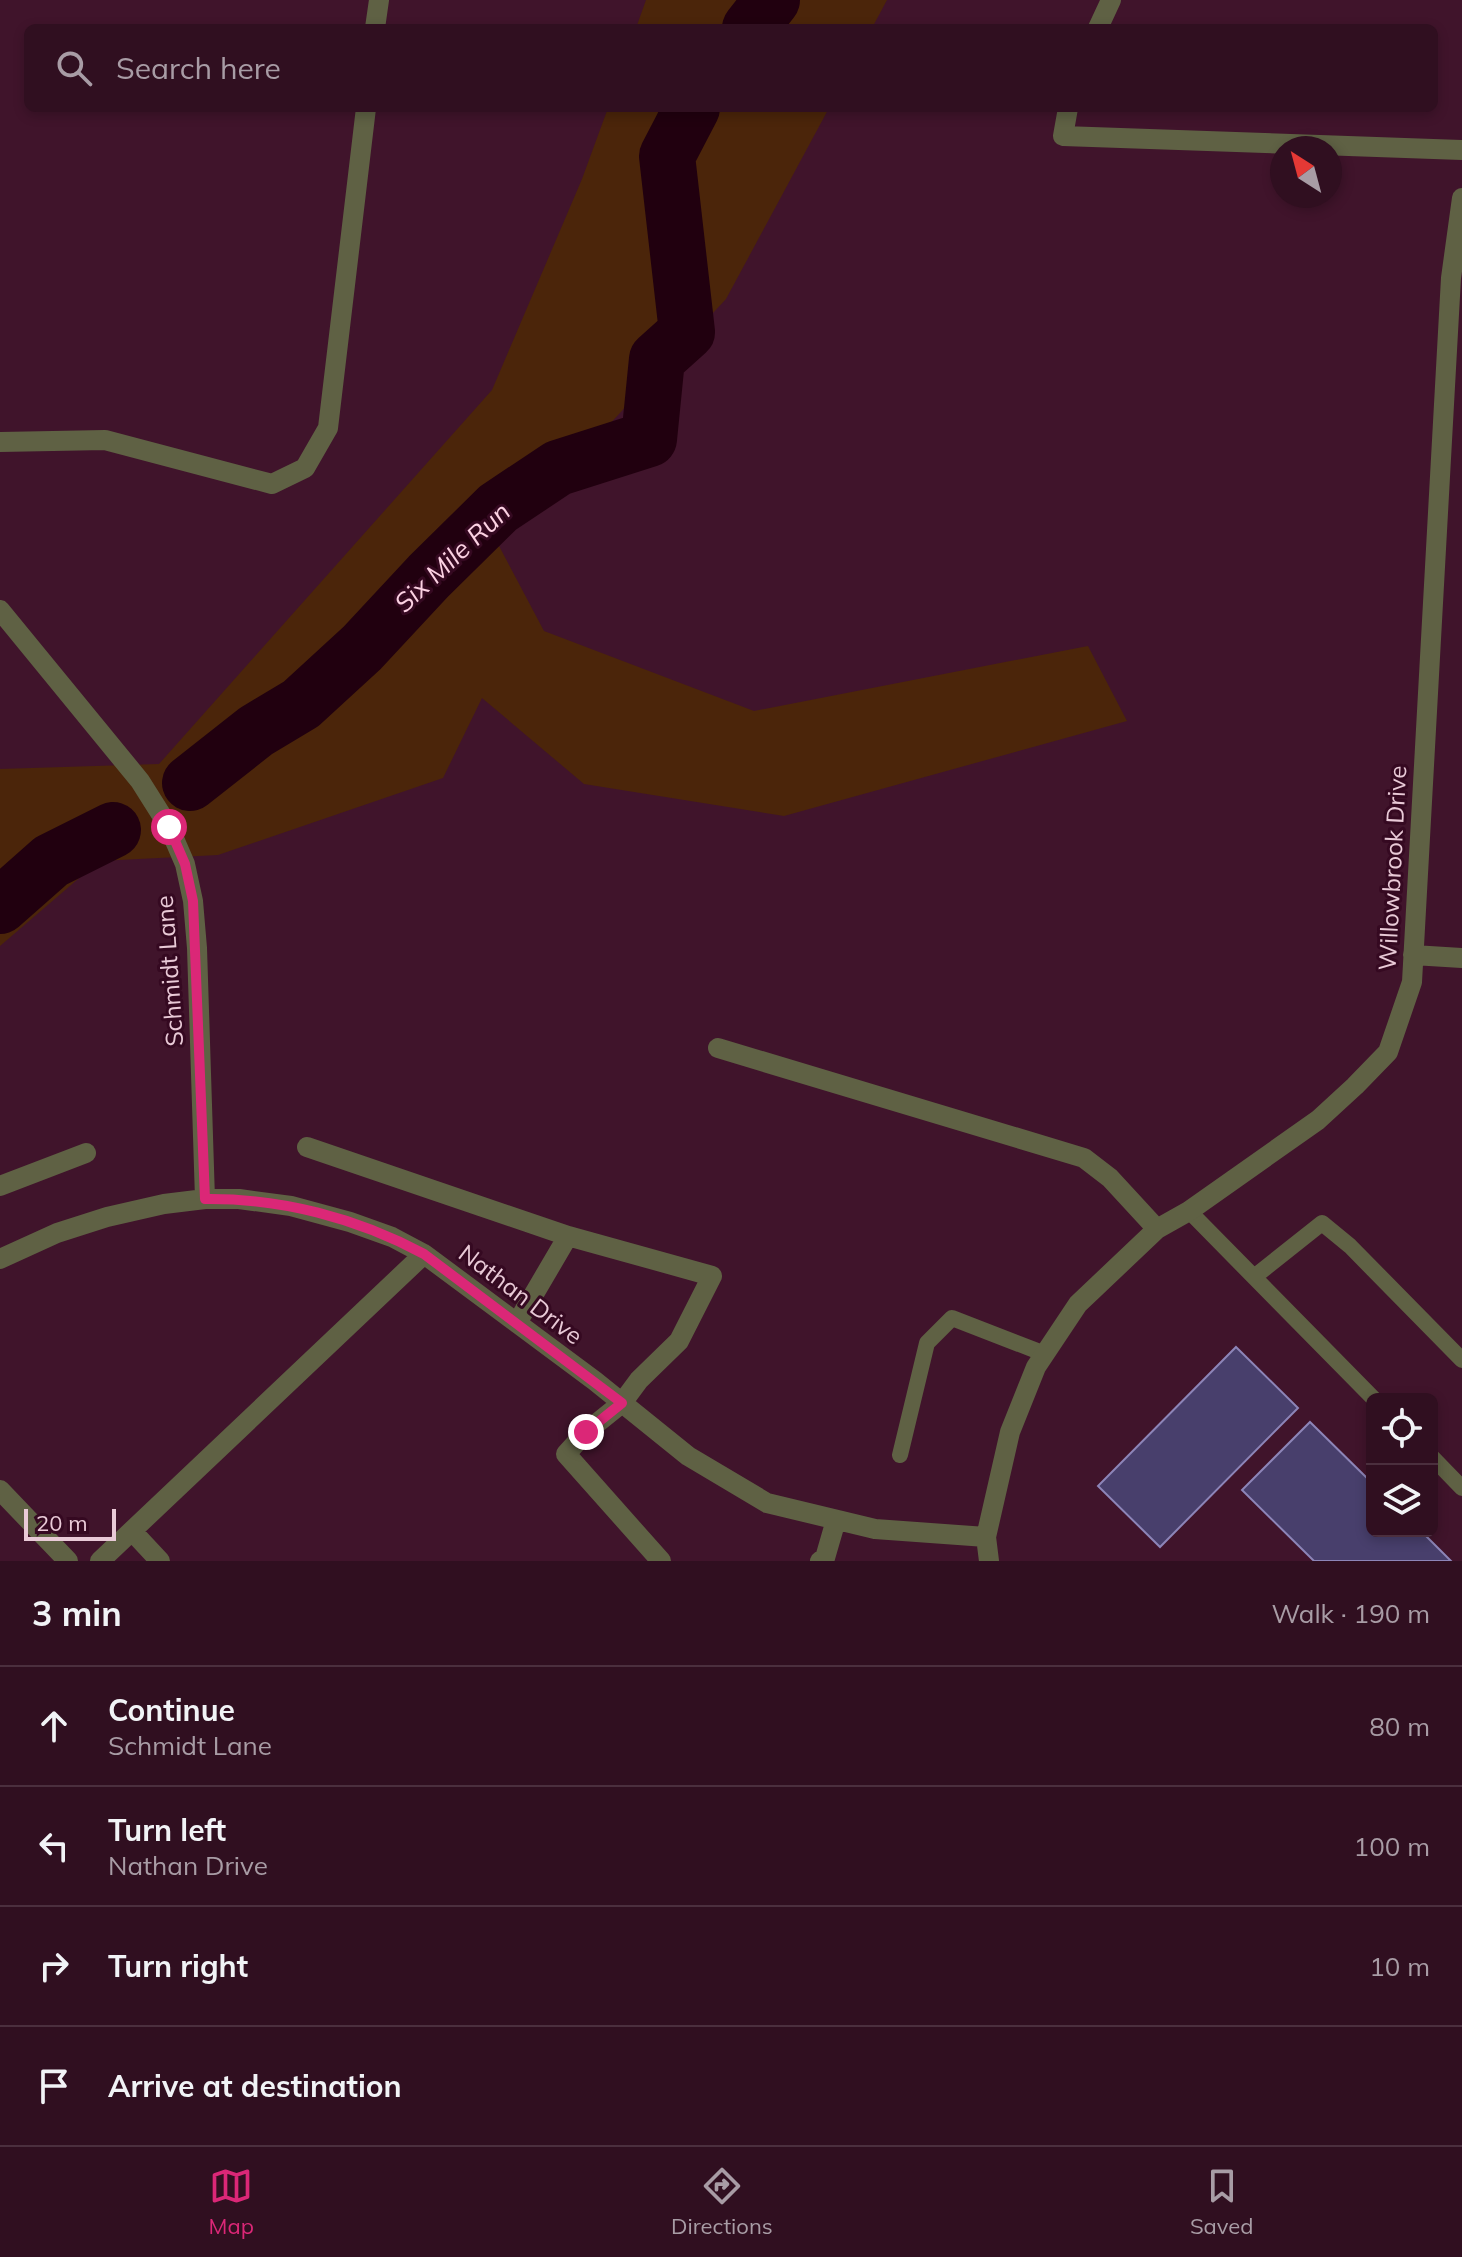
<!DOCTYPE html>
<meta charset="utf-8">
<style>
:root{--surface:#300f20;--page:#381829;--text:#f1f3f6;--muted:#a89ca5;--line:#4b2f3e;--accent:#db2777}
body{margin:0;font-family:Mulish,sans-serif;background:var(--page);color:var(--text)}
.controls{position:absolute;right:24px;bottom:24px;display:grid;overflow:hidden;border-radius:12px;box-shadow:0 4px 12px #0003}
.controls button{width:72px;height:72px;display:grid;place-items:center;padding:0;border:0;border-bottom:2px solid var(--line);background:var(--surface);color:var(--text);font:40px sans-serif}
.compass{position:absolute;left:1270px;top:136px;width:72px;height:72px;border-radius:50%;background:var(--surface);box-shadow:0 4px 12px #0003;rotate:324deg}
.scale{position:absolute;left:24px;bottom:20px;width:92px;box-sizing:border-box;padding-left:8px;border:4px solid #e9cad7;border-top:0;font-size:22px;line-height:28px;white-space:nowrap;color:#e9cad7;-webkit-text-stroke:6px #350921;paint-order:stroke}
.stop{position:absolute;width:24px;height:24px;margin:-18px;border:6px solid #db2777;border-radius:50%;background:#fff}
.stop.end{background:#db2777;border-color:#fff;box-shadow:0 2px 8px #0008}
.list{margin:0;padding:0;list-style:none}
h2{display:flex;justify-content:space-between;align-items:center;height:104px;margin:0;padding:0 32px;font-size:34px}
h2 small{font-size:26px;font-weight:400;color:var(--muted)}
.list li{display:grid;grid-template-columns:52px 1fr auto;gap:24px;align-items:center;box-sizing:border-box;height:120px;padding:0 32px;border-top:2px solid var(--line)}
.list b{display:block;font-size:30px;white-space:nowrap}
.list p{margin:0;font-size:26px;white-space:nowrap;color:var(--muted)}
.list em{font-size:26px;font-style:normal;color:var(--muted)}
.icon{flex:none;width:44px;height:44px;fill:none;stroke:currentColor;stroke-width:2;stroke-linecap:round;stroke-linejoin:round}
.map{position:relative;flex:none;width:1462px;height:1561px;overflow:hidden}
.search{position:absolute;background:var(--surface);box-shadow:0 4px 12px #0003;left:24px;right:24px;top:24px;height:88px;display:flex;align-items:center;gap:20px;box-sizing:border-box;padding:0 28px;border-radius:12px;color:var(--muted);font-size:30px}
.sheet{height:584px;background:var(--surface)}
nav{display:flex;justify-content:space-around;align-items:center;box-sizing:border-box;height:112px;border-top:2px solid var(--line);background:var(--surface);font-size:22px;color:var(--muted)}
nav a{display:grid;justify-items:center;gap:4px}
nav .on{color:var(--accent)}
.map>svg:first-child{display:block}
.green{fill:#4b250a}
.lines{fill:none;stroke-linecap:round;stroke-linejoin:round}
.river{stroke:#21000f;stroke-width:56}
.building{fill:#483f6c;stroke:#8d85b8;stroke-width:2}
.service{stroke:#5f6144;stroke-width:16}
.minor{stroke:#5f6144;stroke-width:20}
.route{stroke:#db2777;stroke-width:10}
.labels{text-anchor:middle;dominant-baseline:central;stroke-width:6;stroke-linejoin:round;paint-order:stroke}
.street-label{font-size:24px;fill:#e9cad7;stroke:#350921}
.water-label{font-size:26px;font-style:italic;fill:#fcd2e3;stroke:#350921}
</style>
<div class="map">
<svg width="1462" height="1561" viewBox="0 0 1462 1561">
<rect width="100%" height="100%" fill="#40142b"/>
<!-- green -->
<path class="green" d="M646,0H887L872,28H636Z
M608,108H829L726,299L498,544L544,631L754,711L1088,646L1127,721L784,816L584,784L482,698L443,778L218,855L99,861L0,946V769L159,764L492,390L582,179Z"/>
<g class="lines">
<!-- river -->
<path class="river" d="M750,28L772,0
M190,783L256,731L301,704L362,648L429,576L498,508L558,468L649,439L657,359L687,332L667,156L692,108
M0,906L51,861L113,830"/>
</g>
<!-- building -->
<path class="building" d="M1236,1347L1298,1408L1160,1547L1098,1486Z
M1310,1422L1372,1483V1531H1421L1451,1561H1314L1242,1490Z"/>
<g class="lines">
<!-- service -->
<path class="service" d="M1189,1211L1374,1399
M1254,1277L1322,1223L1350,1246L1462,1360
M900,1455L927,1343L952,1318L1045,1354
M1432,1457L1462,1488"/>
<!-- minor -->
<path class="minor" d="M375,28L379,0
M1098,28L1111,0
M1068,108L1063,136L1462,150
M0,442L105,440L272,484L305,468L328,428L366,108
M0,610L140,781L169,827L185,864L193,901L197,948L205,1199
M1413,955L1462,958
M718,1048L1084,1158L1110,1178L1157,1229
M307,1147L568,1236L517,1323
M0,1186L86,1153
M568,1236L712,1276L679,1341L639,1380L622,1403L586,1432L566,1454L661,1561
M0,1259L57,1233L107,1217L164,1204L205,1199H239L291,1206L350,1222L392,1237L424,1254L595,1381L688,1456L767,1503L875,1529L986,1537
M0,1490L68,1561
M132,1531L160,1561
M100,1561L424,1254
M820,1561L825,1558L836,1520
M989,1561L986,1537L1010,1432L1036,1367L1078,1304L1157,1229L1189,1211L1318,1120L1355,1086L1388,1052L1412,982L1451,278L1462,198"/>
</g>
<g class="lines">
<!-- route -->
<path class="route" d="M169,827L185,864L193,901L205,1199C281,1198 357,1218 424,1254L622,1403L586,1432"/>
</g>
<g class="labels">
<!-- street labels -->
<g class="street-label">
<text transform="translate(1392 868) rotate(-87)">Willowbrook Drive</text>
<text transform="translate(169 971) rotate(-94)">Schmidt Lane</text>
<text transform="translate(521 1294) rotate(37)">Nathan Drive</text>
</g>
<!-- water labels -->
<g class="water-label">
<text transform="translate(452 557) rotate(-43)">Six Mile Run</text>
</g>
</g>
</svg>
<div class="controls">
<button><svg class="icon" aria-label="locate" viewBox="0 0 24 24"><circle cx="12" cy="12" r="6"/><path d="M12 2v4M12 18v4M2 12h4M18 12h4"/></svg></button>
<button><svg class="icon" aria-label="layers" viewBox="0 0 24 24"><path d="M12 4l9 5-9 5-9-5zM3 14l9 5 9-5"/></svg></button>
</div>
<svg class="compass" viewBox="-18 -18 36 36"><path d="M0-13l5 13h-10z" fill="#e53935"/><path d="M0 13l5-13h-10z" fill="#a89ca5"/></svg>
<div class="scale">20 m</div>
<div class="stop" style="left:169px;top:827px"></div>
<div class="stop end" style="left:586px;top:1432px"></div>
<div class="search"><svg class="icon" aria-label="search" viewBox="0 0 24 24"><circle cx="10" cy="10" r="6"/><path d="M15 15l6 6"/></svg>Search here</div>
</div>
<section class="sheet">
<h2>3 min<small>Walk · 190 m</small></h2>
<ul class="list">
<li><svg class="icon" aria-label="ahead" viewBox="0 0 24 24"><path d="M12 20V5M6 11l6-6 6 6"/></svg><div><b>Continue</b><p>Schmidt Lane</p></div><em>80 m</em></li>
<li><svg class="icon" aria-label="left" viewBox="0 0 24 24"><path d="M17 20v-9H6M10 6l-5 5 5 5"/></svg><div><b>Turn left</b><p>Nathan Drive</p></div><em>100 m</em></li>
<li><svg class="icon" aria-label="right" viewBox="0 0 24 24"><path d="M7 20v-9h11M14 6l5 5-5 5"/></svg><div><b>Turn right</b></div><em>10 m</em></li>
<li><svg class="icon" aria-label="arrive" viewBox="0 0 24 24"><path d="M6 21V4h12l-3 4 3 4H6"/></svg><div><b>Arrive at destination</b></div></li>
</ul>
</section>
<nav>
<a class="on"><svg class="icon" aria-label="map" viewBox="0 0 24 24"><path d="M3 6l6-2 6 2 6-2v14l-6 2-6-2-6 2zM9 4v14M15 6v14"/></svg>Map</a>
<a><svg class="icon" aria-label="directions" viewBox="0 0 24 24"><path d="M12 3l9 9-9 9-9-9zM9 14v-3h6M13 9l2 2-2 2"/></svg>Directions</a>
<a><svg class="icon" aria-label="saved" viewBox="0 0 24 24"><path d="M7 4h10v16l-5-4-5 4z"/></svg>Saved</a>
</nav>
